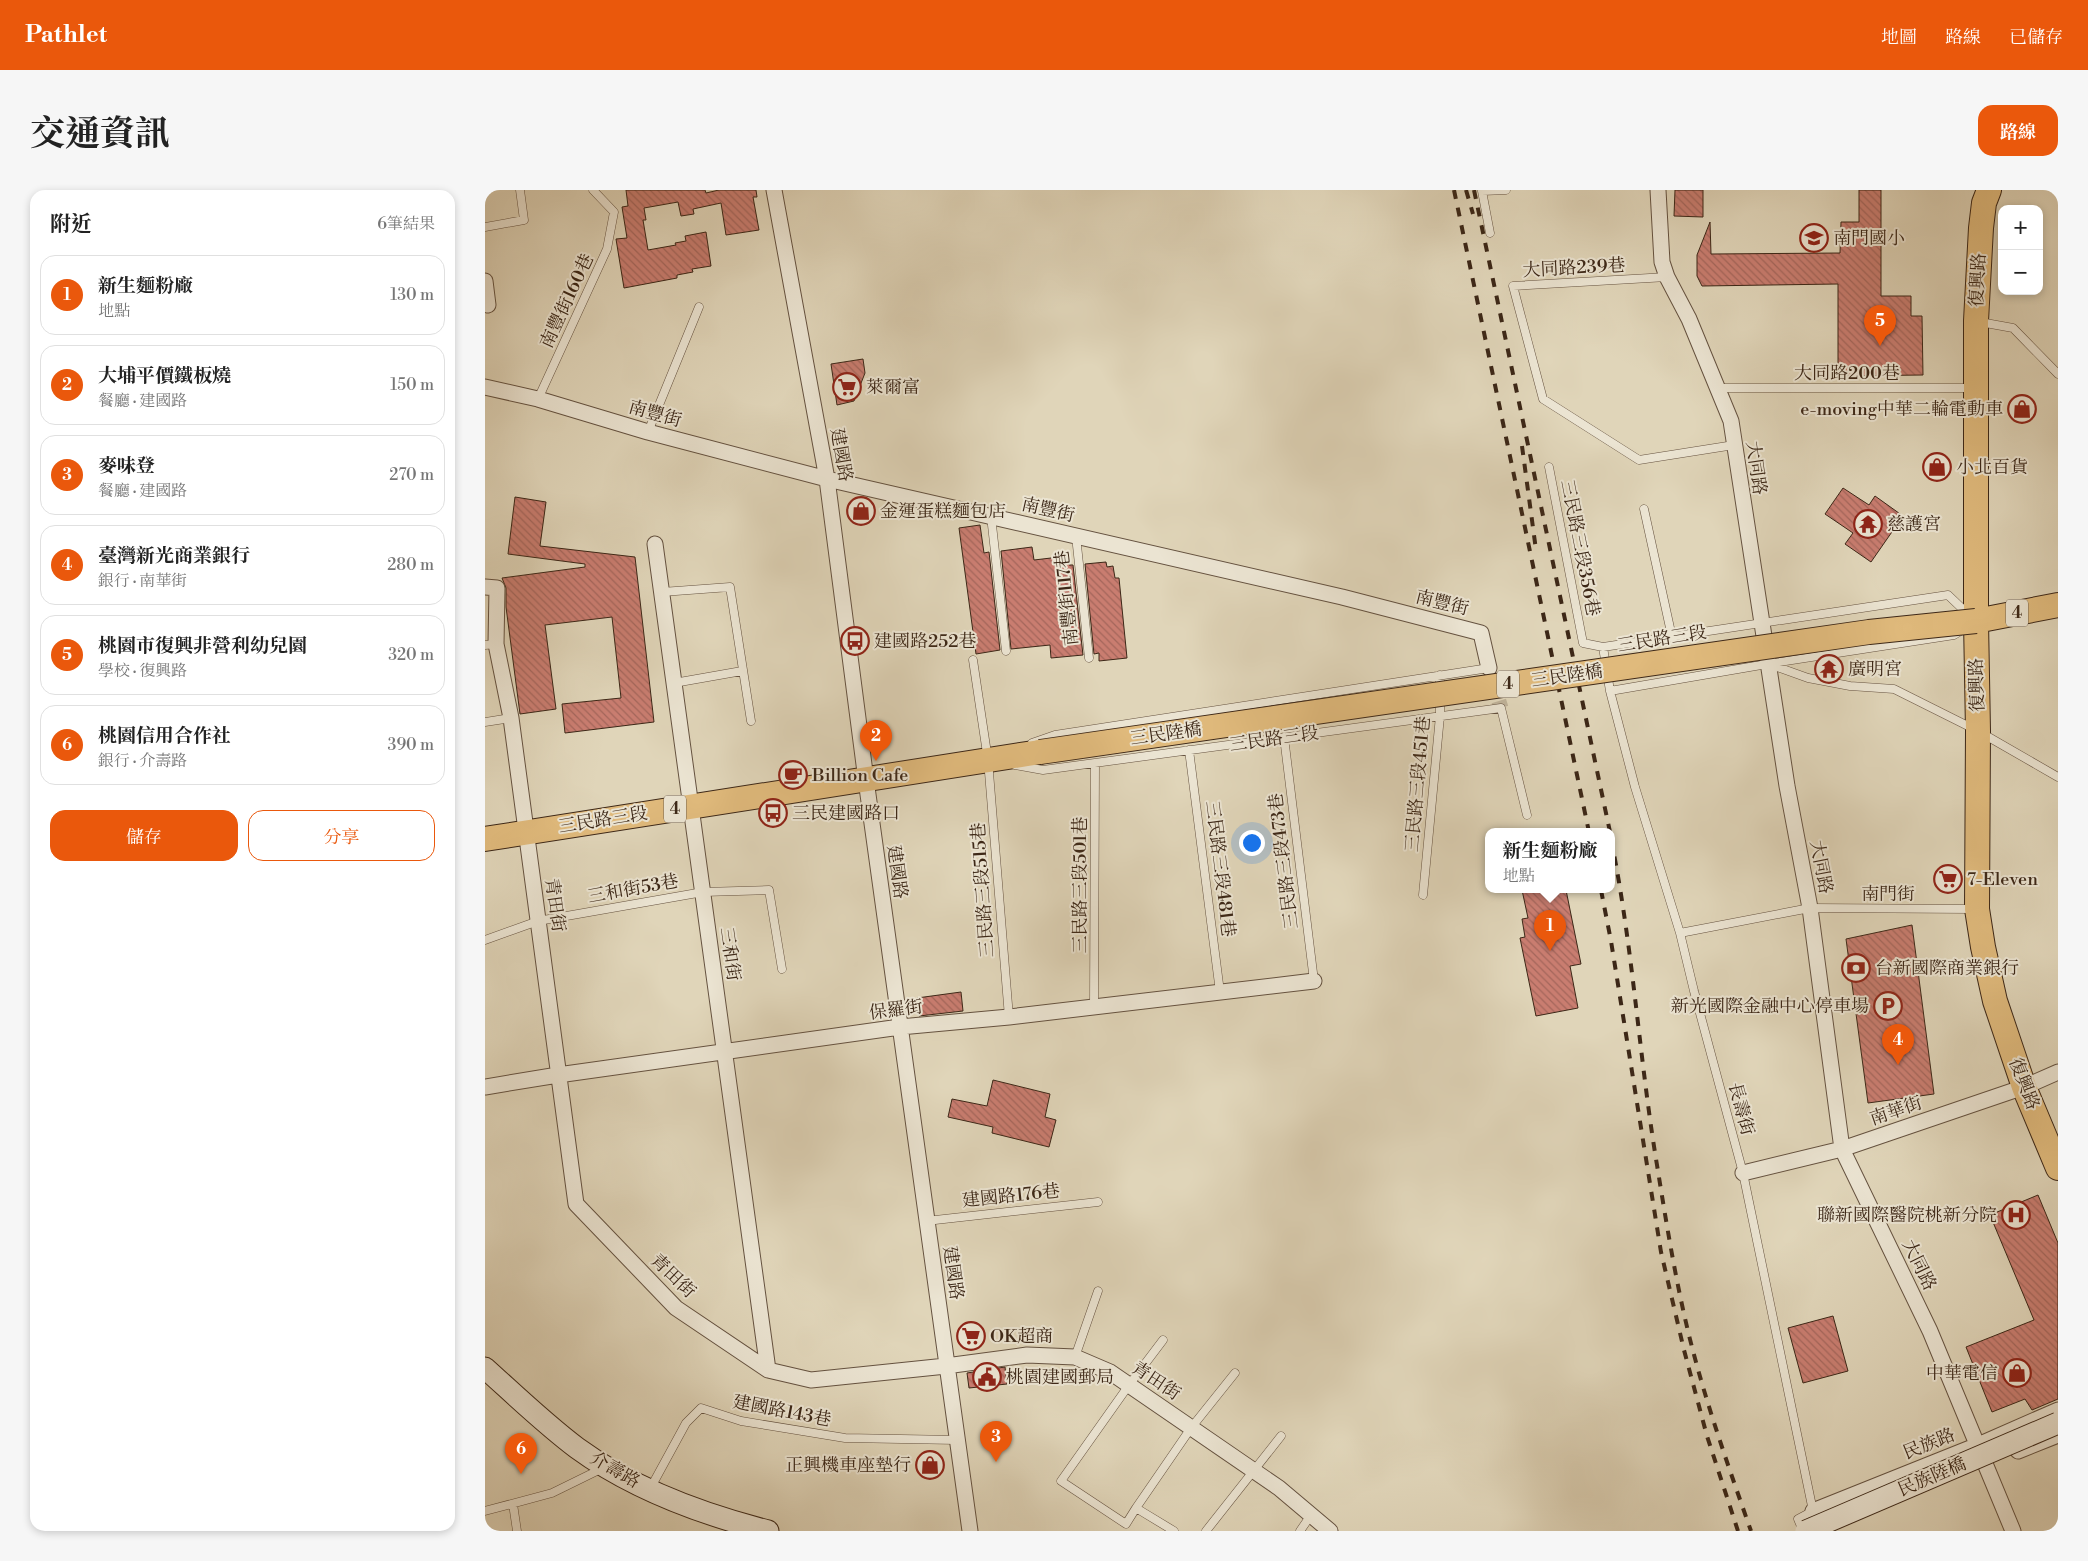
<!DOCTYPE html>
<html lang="zh-TW">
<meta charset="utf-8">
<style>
:root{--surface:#fff;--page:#f6f6f6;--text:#222;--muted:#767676;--line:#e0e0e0;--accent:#ea580c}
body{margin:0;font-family:"Libre Bodoni","Noto Serif TC",serif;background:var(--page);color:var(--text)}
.controls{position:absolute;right:15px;top:15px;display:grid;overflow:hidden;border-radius:10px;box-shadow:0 2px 8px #0003}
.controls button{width:45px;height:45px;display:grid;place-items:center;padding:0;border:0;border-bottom:1px solid var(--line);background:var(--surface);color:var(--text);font:25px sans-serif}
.you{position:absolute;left:766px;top:652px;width:18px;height:18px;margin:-12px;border:4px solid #fff;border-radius:50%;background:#1a73e8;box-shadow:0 0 0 8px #1a73e833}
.badge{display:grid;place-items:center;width:32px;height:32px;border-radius:50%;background:var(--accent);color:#fff;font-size:16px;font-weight:700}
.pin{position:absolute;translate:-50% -41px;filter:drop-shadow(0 1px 2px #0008)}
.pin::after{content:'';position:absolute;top:26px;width:18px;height:15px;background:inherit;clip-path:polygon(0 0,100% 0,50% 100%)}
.popup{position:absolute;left:1000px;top:638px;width:130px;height:65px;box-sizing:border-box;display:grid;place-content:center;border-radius:10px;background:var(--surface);filter:drop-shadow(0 1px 4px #0005);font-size:16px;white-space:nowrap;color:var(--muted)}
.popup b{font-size:19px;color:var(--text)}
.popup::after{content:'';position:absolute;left:50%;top:100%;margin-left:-10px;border:10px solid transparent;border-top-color:var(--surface)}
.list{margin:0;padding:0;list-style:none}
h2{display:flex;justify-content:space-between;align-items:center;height:65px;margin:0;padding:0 20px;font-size:21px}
h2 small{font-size:16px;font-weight:400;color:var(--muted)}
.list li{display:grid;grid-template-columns:32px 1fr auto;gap:15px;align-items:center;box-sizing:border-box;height:80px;margin:0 10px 10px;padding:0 10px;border:1px solid var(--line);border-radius:15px}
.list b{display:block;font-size:19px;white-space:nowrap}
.list p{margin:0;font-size:16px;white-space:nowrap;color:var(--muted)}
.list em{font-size:16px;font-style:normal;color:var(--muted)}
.actions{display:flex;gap:10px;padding:15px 20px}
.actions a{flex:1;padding:11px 0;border:1px solid var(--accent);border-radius:15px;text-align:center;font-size:18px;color:var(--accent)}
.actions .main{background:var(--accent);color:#fff}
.map{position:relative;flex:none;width:1573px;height:1341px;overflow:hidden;border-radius:15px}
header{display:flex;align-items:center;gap:30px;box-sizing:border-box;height:70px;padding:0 25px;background:var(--accent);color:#fff}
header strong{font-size:24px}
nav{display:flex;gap:28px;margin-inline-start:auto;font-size:18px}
.intro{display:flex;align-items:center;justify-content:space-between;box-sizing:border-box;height:120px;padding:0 30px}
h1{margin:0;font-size:35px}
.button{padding:12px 22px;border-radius:15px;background:var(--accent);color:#fff;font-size:18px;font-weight:700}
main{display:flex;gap:30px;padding:0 30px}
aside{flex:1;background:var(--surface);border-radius:15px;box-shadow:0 2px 8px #0003}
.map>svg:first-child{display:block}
.building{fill:url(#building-back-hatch);stroke:#3c2717}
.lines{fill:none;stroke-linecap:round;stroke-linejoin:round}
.street-tunnel{stroke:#bfb299;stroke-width:15;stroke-dasharray:15 8;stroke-linecap:butt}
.lane-casing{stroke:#655240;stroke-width:9}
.street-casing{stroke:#655240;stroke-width:17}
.secondary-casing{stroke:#3c2717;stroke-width:23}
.primary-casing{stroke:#3c2717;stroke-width:26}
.lane{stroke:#ebe4d2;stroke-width:8}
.street{stroke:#ebe4d2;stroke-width:15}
.secondary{stroke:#ebe4d2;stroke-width:21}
.primary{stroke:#e0ba7c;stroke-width:24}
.rail{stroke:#3c2717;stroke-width:4;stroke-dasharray:9 9;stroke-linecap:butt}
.secondary-bridge-casing{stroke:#3c2717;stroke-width:23;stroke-linecap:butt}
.primary-bridge-casing{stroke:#3c2717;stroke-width:26;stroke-linecap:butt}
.secondary-bridge{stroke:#ebe4d2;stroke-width:21}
.primary-bridge{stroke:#e0ba7c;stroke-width:24}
.labels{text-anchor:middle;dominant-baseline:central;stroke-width:4;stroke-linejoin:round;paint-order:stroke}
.shield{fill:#ebe4d2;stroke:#70604f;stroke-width:1}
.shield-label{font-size:16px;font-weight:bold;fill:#3c2717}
.poi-label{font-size:18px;fill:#3c2717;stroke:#ebe4d2;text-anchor:start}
.street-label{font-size:18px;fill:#3c2717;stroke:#ebe4d2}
</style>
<header>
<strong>Pathlet</strong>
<nav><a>地圖</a><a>路線</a><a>已儲存</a></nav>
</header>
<div class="intro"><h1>交通資訊</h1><a class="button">路線</a></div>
<main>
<aside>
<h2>附近<small>6筆結果</small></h2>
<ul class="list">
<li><span class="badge">1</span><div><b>新生麵粉廠</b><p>地點</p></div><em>130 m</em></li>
<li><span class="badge">2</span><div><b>大埔平價鐵板燒</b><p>餐廳 · 建國路</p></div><em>150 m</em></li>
<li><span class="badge">3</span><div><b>麥味登</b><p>餐廳 · 建國路</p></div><em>270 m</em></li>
<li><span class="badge">4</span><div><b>臺灣新光商業銀行</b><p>銀行 · 南華街</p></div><em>280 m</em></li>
<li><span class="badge">5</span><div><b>桃園市復興非營利幼兒園</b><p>學校 · 復興路</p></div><em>320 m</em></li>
<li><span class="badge">6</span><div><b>桃園信用合作社</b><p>銀行 · 介壽路</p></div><em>390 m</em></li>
</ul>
<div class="actions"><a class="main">儲存</a><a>分享</a></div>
</aside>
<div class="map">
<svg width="1573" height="1341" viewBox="0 0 1573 1341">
<defs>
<pattern id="building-back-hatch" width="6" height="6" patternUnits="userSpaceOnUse" patternTransform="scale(1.25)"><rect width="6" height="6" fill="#c97d70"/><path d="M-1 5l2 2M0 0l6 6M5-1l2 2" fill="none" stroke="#a4665b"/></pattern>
</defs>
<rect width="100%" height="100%" fill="#e0d5b9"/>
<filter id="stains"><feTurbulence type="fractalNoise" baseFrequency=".004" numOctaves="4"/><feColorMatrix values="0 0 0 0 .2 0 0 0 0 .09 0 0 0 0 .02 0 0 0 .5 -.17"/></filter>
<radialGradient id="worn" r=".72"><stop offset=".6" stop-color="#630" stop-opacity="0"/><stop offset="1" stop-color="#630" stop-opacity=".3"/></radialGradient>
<!-- building -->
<path class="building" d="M141,0H220L221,3L234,0H271L272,7H268L274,40L241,45L236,13L208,19L209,24L196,26L193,12L159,18L161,30H158L163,60L191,55L190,53L201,51L200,46L221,42L226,76L207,79L208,82L192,85V88L139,98L131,49L142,48L137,17L143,16Z
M1190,0H1218V27L1189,26Z
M1374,0H1396V106H1426V126H1437L1438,185L1353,186V94L1217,96L1212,86V65L1225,32L1226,64L1355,63L1356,32H1374Z
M378,169L380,183L369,211L352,215L346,174Z
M1358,298L1384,315L1390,306L1418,326L1386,372L1360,354L1368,343L1340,324Z
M30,307L61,312L55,356L150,367L169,532L80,543L77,514L136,508L127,427L60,435L71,519L35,524L21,417V398L17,388L100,377V374L23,364Z
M495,335L499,363L504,362L515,460L491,464L474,338Z
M547,357L549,370L583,366L584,375H588L598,465L566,468L565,455L526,459L516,361Z
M621,372L622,377L628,376L630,388H634L642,468L614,471V463L609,464L600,374Z
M1037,700H1081L1096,774L1085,776L1093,818L1051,826L1035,748L1040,747L1037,729L1043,728Z
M1427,735L1449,904L1383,913L1361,749Z
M476,802L478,821L434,826L432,808Z
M508,890L565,904L560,927L571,930L564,957L507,943L508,937L463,927L467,909L502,916Z
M1553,1005L1573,1053V1209L1547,1220L1540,1209L1507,1222L1481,1157L1549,1130L1505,1025Z
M1348,1126L1363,1181L1318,1193L1303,1138Z
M520,1177L522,1194L484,1198L482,1183Z"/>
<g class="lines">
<!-- street-tunnel -->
<path class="street-tunnel" d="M1007,489L1016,518"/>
<defs>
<path id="lane" d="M0,37L39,30L35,0
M1005,43L997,1L1021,0
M1182,87L1028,96L1058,209L1154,270L1249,255
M1495,132L1528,138L1573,184
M1232,198H1490
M53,209L122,59L129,22L108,0
M163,242L214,117
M1064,277L1098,453L1118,457L1463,405L1486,427
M1159,319L1187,447
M506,326L521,461
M591,346L604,468
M177,402L245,397L266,531
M0,455L11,454
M1118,457L1125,501L1150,597L1195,743L1209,801L1258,983L1328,1321L1313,1329L1318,1341
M488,470L503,570L524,827
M1284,474L1323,488L1365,496L1409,499L1493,541L1573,587
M189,493L257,481
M1125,501L1282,474L1469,445L1477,440
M0,532L26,528
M799,547L829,791
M547,553L570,545L1004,478
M704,560L735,802
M530,575L558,580L1016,518L1042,625
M938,705L955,526V485
M1195,743L1325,718L1488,719
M0,750L53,731L218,702L284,700L297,779
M609,817L610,573
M441,1031L613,1012
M678,1150L644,1195L576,1291L641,1334L651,1318L689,1341
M590,1167L613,1101
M165,1299L201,1233L216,1218L256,1231L360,1248L472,1250
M28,1314L32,1341
M651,1318L706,1238L750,1183
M0,1321L67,1303L118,1278
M721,1341L796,1246
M815,1341L826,1325"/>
<path id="street" d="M289,0L342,289L381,590L485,1341
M1173,0L1177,72L1182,87L1204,129L1246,231L1302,596L1325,718L1357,959L1445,1141L1528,1341
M0,91L3,115
M0,197L53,209L163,242L342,289L857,407L996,443L1004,478
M170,354L283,1180
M0,397L12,398L11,454L26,528L91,1014L191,1118L283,1180L326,1190L461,1176L542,1165L590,1167L625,1182L794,1298L845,1341
M0,897L73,885L415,837L524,827L829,791
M1258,983L1357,959L1539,897L1573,882
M1533,1261L1573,1245
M1328,1321L1493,1255L1573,1220"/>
<path id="secondary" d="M0,1178C30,1205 60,1234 92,1258C148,1299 216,1324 283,1341"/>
<path id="primary" d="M1504,0L1499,13L1496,38L1491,131V431L1493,541L1492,719L1498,757L1510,811L1539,897L1573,978
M1491,431L1573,415
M0,649L555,562"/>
</defs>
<!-- lane casing -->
<use href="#lane" class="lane-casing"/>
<!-- street casing -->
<use href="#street" class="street-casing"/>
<!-- secondary casing -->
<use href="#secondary" class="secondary-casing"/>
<!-- primary casing -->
<use href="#primary" class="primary-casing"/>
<!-- lane -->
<use href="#lane" class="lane"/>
<!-- street -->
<use href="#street" class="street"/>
<!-- secondary -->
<use href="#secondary" class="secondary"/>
<!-- primary -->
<use href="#primary" class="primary"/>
<!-- rail -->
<path class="rail" d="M969,0L1104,642
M981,0L988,24
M989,0L1125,642
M1037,256L1051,360
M1126,649C1148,757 1154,867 1172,975C1182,1037 1192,1100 1208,1161C1224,1222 1245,1281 1266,1341
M1116,700L1126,751L1176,1062L1199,1160L1222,1246L1253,1341"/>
<defs>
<path id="secondary-bridge" d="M1321,1341L1573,1233"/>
<path id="primary-bridge" d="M555,562L1384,442L1491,431"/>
</defs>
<!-- secondary-bridge casing -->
<use href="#secondary-bridge" class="secondary-bridge-casing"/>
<!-- primary-bridge casing -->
<use href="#primary-bridge" class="primary-bridge-casing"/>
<!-- secondary-bridge -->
<use href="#secondary-bridge" class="secondary-bridge"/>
<!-- primary-bridge -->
<use href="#primary-bridge" class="primary-bridge"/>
</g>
<!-- icons -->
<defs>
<symbol id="school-ring" viewBox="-11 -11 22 22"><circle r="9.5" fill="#ebe4d2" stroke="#8f2418" stroke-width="1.5"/><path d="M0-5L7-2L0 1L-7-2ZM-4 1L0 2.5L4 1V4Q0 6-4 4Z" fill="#8f2418"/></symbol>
<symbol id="supermarket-ring" viewBox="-11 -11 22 22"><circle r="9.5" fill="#ebe4d2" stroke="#8f2418" stroke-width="1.5"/><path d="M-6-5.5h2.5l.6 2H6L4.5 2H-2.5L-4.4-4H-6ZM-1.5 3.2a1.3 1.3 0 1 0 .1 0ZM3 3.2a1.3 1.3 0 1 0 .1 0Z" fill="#8f2418"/></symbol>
<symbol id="shop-ring" viewBox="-11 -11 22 22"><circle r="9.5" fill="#ebe4d2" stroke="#8f2418" stroke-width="1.5"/><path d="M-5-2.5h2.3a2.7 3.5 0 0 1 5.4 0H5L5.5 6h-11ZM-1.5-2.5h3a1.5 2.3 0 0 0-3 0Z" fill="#8f2418"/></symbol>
<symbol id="temple-ring" viewBox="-11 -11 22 22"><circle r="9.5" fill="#ebe4d2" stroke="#8f2418" stroke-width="1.5"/><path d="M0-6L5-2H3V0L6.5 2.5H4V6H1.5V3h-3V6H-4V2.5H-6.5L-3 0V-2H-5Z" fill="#8f2418"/></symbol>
<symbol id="bus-ring" viewBox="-11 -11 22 22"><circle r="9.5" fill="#ebe4d2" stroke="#8f2418" stroke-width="1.5"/><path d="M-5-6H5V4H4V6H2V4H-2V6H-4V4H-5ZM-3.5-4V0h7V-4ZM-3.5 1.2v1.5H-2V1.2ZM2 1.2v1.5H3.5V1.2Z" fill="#8f2418"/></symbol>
<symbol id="cafe-ring" viewBox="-11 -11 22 22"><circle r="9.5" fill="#ebe4d2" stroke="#8f2418" stroke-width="1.5"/><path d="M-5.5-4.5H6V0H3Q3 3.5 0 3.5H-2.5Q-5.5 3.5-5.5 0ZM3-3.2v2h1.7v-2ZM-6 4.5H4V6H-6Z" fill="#8f2418"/></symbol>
<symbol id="bank-ring" viewBox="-11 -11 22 22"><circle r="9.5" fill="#ebe4d2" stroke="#8f2418" stroke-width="1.5"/><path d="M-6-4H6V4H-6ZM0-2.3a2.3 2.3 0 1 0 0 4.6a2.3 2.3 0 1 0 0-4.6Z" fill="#8f2418"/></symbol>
<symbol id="parking-ring" viewBox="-11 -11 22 22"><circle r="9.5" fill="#ebe4d2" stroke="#8f2418" stroke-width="1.5"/><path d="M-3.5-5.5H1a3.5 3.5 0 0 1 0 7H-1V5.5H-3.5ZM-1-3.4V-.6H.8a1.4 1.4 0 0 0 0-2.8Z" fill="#8f2418"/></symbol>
<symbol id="hospital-ring" viewBox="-11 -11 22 22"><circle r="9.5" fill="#ebe4d2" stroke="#8f2418" stroke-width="1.5"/><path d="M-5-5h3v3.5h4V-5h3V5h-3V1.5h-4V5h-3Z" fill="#8f2418"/></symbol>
<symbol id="civic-ring" viewBox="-11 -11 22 22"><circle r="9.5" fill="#ebe4d2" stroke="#8f2418" stroke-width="1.5"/><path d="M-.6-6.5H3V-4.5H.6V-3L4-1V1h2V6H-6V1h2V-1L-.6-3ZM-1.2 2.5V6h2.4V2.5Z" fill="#8f2418"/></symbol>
</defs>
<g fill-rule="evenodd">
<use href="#school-ring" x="1313" y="32" width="32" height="32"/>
<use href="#supermarket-ring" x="346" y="181" width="32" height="32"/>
<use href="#shop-ring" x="1521" y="203" width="32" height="32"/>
<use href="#shop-ring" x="1436" y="261" width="32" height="32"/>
<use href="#shop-ring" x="360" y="305" width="32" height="32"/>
<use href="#temple-ring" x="1367" y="318" width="32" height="32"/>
<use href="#bus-ring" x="354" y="435" width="32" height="32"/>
<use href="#temple-ring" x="1328" y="463" width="32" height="32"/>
<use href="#cafe-ring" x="292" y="569" width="32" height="32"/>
<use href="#bus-ring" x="272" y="607" width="32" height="32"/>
<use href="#supermarket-ring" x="1447" y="673" width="32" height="32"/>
<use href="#bank-ring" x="1355" y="762" width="32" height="32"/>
<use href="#parking-ring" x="1387" y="800" width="32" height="32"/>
<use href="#hospital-ring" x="1515" y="1009" width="32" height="32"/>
<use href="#supermarket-ring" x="470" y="1130" width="32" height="32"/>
<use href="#shop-ring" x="1516" y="1167" width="32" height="32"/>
<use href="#civic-ring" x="486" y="1171" width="32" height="32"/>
<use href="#shop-ring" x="429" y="1259" width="32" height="32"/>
</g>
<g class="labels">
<!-- shield labels -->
<g class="shield">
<rect x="1521" y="409.5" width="22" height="27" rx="4"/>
<rect x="1012" y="480.5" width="22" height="27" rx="4"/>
<rect x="179" y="605.5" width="22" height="27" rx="4"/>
</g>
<g class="shield-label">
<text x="1532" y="423">4</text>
<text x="1023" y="494">4</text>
<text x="190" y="619">4</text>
</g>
<!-- poi labels -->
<g class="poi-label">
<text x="1348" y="48">南門國小</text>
<text x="381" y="197">萊爾富</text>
<text x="1518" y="219" text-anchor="end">e-moving中華二輪電動車</text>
<text x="1471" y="277">小北百貨</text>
<text x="395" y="321">金運蛋糕麵包店</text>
<text x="1402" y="334">慈護宮</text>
<text x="389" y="451">建國路252巷</text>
<text x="1363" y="479">廣明宮</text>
<text x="327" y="585">Billion Cafe</text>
<text x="307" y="623">三民建國路口</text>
<text x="1482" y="689">7-Eleven</text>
<text x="1390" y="778">台新國際商業銀行</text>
<text x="1384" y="816" text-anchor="end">新光國際金融中心停車場</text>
<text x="1512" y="1025" text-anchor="end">聯新國際醫院桃新分院</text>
<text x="505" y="1146">OK超商</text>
<text x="1513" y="1183" text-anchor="end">中華電信</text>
<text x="521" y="1187">桃園建國郵局</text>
<text x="426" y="1275" text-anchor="end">正興機車座墊行</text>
</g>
<!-- street labels -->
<g class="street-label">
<text transform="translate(1089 78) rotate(-3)">大同路239巷</text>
<text transform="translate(1493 90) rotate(-87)">復興路</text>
<text transform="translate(82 111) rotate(-65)">南豐街160巷</text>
<text x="1362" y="183">大同路200巷</text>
<text transform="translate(170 224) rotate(16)">南豐街</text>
<text transform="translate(356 265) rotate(80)">建國路</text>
<text transform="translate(1271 278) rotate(82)">大同路</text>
<text transform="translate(563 320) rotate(13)">南豐街</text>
<text transform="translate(1095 358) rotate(79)">三民路三段356巷</text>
<text transform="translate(582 408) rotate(-96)">南豐街117巷</text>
<text transform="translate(957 413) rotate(14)">南豐街</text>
<text transform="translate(1177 449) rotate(-9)">三民路三段</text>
<text transform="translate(1082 486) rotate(-8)">三民陸橋</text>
<text transform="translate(1492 495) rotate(-92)">復興路</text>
<text transform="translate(681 544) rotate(-8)">三民陸橋</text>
<text transform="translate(789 549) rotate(-8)">三民路三段</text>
<text transform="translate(933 594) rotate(-85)">三民路三段451巷</text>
<text transform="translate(118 630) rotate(-9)">三民路三段</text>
<text transform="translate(799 671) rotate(-97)">三民路三段473巷</text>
<text transform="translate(1336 677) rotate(79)">大同路</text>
<text transform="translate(735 679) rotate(83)">三民路三段481巷</text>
<text transform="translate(412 682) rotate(82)">建國路</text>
<text transform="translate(595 695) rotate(-90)">三民路三段501巷</text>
<text transform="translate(148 699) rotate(-10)">三和街53巷</text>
<text transform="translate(498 700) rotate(-94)">三民路三段515巷</text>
<text x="1403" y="704">南門街</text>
<text transform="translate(70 715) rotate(82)">青田街</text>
<text transform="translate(245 764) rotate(82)">三和街</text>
<text transform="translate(411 820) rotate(-7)">保羅街</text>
<text transform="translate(1539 894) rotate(69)">復興路</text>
<text transform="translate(1256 919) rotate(75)">長壽街</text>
<text transform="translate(1411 921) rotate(-19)">南華街</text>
<text transform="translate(526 1006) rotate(-6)">建國路176巷</text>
<text transform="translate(1434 1075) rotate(64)">大同路</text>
<text transform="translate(468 1083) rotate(82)">建國路</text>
<text transform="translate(188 1086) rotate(44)">青田街</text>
<text transform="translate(671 1191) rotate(34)">青田街</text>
<text transform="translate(297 1221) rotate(11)">建國路143巷</text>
<text transform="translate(1444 1254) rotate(-22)">民族路</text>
<text transform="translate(130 1280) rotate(30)">介壽路</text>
<text transform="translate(1447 1287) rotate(-23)">民族陸橋</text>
</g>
</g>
<rect width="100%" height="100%" filter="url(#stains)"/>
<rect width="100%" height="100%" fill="url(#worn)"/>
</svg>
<div class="controls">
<button>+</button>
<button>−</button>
</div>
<div class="you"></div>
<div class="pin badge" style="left:1065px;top:761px">1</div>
<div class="popup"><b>新生麵粉廠</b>地點</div>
<div class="pin badge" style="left:391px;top:571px">2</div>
<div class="pin badge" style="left:511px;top:1272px">3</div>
<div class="pin badge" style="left:1413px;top:875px">4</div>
<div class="pin badge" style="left:1395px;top:156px">5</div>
<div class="pin badge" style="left:36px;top:1284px">6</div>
</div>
</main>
